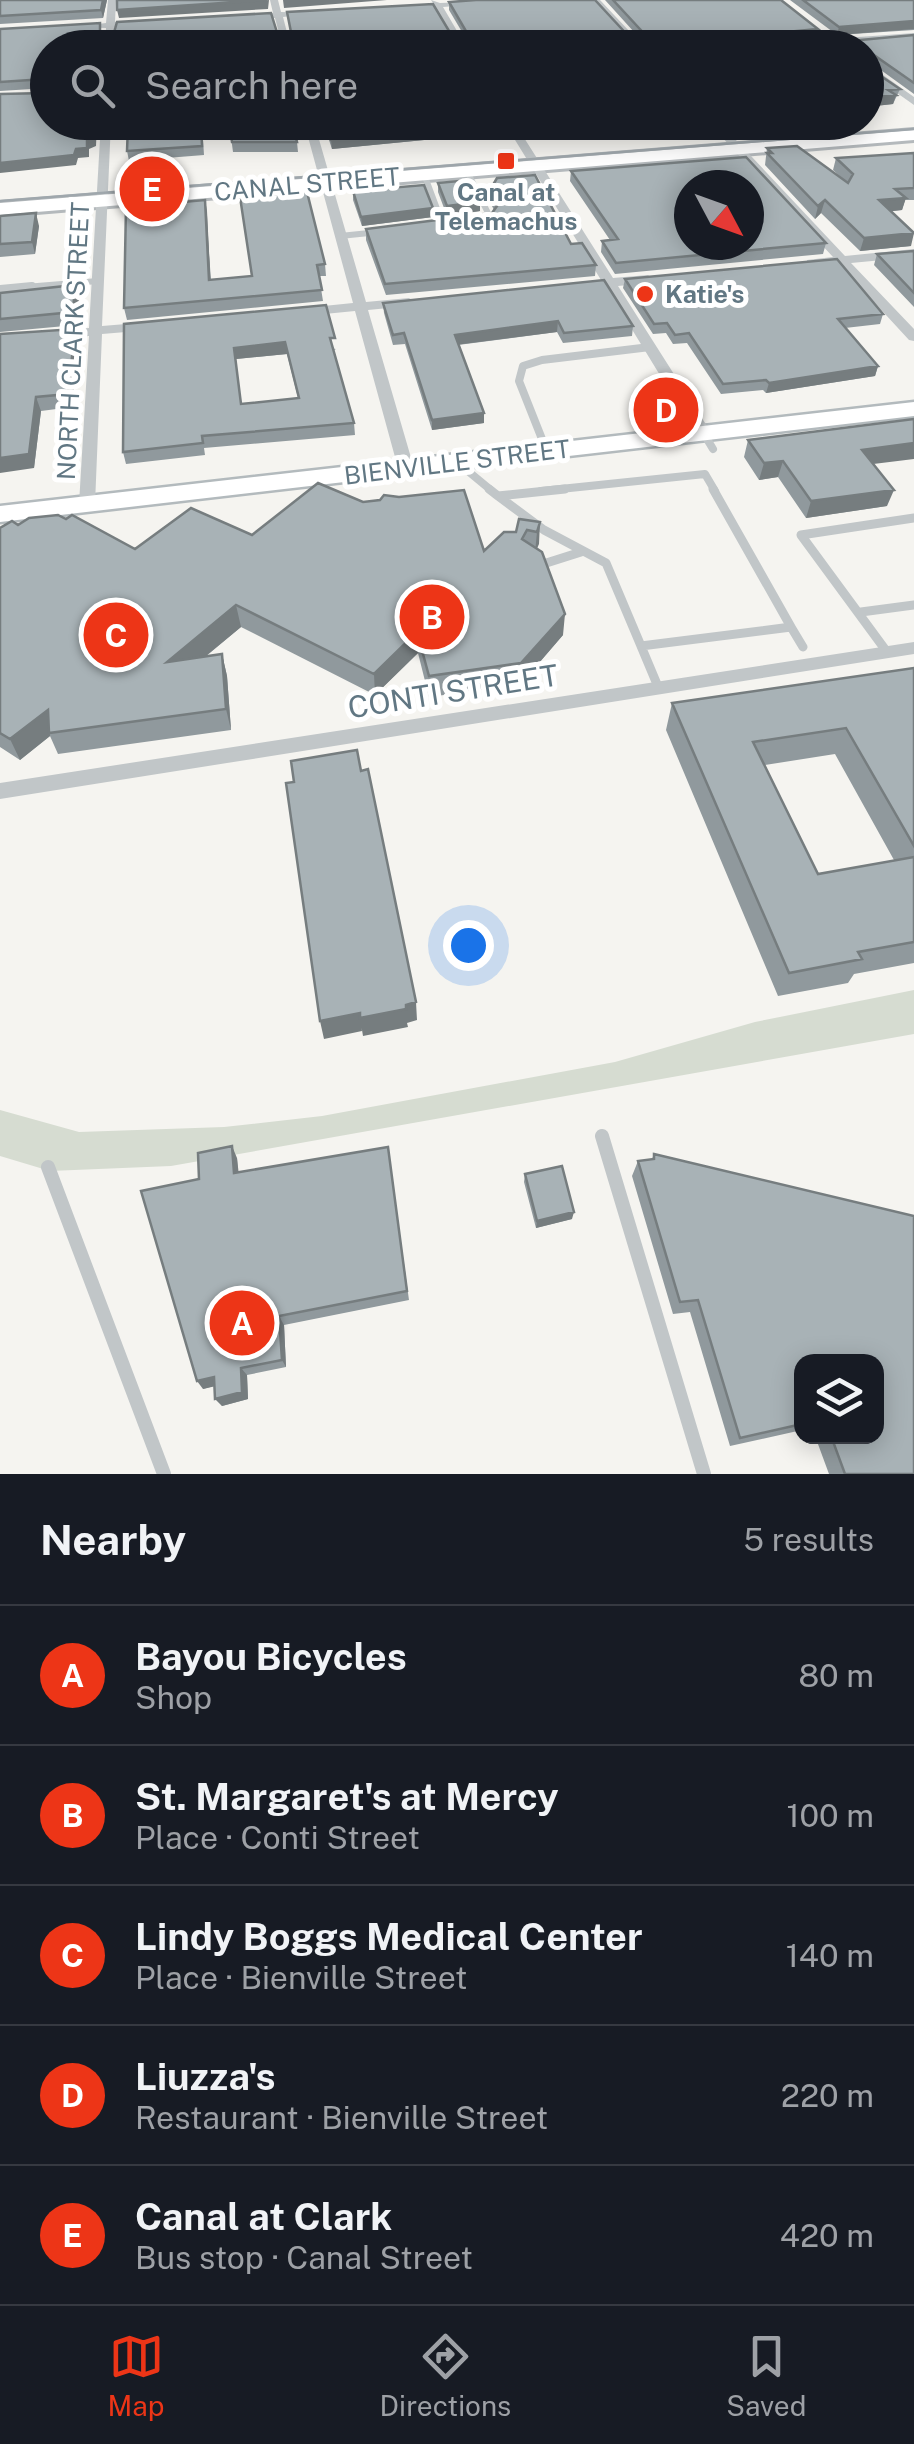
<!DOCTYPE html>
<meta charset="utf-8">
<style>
:root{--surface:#171b24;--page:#20242c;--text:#f1f3f6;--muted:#9ea1a6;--line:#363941;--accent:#ed3517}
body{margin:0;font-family:"Public Sans",sans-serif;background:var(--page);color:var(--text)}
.controls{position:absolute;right:30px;bottom:30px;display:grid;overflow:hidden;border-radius:20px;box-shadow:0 5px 25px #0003}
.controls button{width:90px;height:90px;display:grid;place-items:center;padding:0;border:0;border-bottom:2px solid var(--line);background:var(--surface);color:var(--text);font:50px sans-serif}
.compass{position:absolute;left:674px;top:170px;width:90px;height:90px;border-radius:50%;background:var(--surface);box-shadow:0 5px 25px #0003;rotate:131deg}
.you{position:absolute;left:468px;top:945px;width:35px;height:35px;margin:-25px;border:8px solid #fff;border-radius:50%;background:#1a73e8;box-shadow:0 0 0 15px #1a73e833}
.badge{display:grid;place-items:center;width:65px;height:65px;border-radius:50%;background:var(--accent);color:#fff;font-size:32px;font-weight:700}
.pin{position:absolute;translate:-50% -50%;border:5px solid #fff;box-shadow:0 2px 10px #0006}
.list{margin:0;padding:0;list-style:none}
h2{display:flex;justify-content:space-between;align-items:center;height:130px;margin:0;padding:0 40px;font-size:42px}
h2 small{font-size:32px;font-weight:400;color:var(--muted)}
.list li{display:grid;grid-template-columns:65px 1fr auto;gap:30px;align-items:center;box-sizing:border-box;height:140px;padding:0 40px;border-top:2px solid var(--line)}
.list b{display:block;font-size:38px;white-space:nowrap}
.list p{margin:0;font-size:32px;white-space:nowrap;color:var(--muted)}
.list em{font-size:32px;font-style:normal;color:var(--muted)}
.icon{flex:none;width:55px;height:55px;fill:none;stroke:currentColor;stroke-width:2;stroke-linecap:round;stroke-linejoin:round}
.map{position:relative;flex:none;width:914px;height:1474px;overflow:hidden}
.search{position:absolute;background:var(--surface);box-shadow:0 5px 25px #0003;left:30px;right:30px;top:30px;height:110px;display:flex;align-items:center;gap:25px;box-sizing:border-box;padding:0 35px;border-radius:55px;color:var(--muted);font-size:38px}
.sheet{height:830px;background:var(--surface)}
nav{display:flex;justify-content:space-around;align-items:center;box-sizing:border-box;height:140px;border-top:2px solid var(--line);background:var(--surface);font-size:28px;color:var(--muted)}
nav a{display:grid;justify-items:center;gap:5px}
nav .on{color:var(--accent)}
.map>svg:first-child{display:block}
.green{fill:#d6dcd1}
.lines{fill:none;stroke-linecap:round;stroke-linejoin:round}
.secondary-casing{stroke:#b3babd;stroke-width:5}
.primary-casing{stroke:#b4b9bc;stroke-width:6}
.lane-far4{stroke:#c1c6c8;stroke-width:5}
.lane-far3{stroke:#c1c6c8;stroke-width:6}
.lane-far2{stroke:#c1c6c8;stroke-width:8}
.lane-far1{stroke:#c1c6c8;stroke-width:9}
.lane{stroke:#c1c6c8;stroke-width:14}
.street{fill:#c1c6c8;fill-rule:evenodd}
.secondary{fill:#fff;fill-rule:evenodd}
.primary{fill:#fff;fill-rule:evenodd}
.tram{stroke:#9fa7ac;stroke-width:2.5}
.wall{fill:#90999d;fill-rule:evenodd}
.shaded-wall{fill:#767d7f}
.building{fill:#a8b2b6;stroke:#767d7f;stroke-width:2.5;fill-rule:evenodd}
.poi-dot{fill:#ed3517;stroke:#fff;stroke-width:4}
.labels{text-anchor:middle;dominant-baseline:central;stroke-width:10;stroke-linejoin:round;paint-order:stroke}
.far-street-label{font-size:25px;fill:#617783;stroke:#fff}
.far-poi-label{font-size:25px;font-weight:bold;fill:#617783;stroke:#fff}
.street-label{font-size:30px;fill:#617783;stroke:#fff}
</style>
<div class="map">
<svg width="914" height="1474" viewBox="0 0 914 1474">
<rect width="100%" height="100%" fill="#f5f4f0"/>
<!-- green -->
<path class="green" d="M914,990V1034L171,1166L50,1171L0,1156V1110L79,1132L224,1127L322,1116L615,1062L755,1022Z"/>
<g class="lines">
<defs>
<path id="secondary" d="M914,402V416L0,522V506Z"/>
<path id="primary" d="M914,130V140L0,215V203Z"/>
</defs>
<!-- secondary casing -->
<use href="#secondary" class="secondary-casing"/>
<!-- primary casing -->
<use href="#primary" class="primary-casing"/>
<!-- lane-far4 -->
<path class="lane-far4" d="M787,122L793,128"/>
<!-- lane-far3 -->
<path class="lane-far3" d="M467,171L490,217H484
M424,174L442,222
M340,236L379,232
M1,289L98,281"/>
<!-- lane-far2 -->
<path class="lane-far2" d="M0,289L32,286
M704,434L713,449
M542,439L519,381L523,366L542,360L650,347
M457,462L492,491
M541,491L705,474L715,491"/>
<!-- lane-far1 -->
<path class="lane-far1" d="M489,489L498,496
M498,496L544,530L606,563L641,646L791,627L713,489
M498,496L565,489
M534,562L540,565L581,552
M861,612L914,605
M791,627L803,647
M641,646L659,689
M887,652L801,535L914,518"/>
<!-- lane -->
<path class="lane" d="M602,1136L704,1474
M48,1167L164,1474"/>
<!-- street -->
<path class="street" d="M108,0H116L115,22L147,23L114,27L113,48H105L106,28L73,27L106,23Z
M270,0H278L281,12L316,13L283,17L291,48H283L275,18L242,17L273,13Z
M431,0L440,3L528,0L443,7L467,48H458L435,8L402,7L433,3Z
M592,0H600L645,48H636Z
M914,33V39L744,48L748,45Z
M866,63L914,97V105L866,71Z
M101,122H111L102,326L150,322L157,326L150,330L102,334L95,504L87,509L79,504L89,336L0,344V336L89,328Z
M304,122H314L366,302L409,298L415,302L409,306L368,310L414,468L412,471L406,473L398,468L355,311L304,316L297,312L304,308L353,303Z
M504,122H514L613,278L648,275L654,279L648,283L618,286L712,434L709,437H699L696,434L606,287L583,289L577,285L601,280Z
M708,122H719L845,256L914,249V257L851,263L914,329V341L909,340L839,264L807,266V260L833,257Z
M914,642V654L0,799V783Z"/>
<!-- secondary -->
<use href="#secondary" class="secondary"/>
<!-- primary -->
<use href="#primary" class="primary"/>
<!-- tram -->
<path class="tram" d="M0,201L914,129"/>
</g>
<!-- wall -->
<path class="wall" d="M0,0H107L103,18L0,24Z
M605,0H781L818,29L816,37L765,42H839L914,35V94L867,60L866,48H48V88L0,91V29L102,31V42L111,43L292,42L287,12L467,43L468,42L449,10V2L644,43Z
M790,0H914V30L837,35Z
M866,66L900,89L893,104L866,107Z
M112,122L202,124L204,155L129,161L127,151L128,135L114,140Z
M229,122L297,142L298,152H233Z
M323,122H506V132L332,149Z
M767,148L844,180L833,170L836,158L914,153V200H905L902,210L891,211L911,246L860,251L821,213L815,219L765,165Z
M571,171L826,243L823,254L615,274L601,252L602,241L610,240L570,181Z
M438,183L480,211L447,216L438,192Z
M490,190L571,244L596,265L595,276L386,295L366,240V229L492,213L494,210L489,200Z
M353,191L433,217L362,226L353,200Z
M205,200L211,280L252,276L325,264L326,276H319L323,301L127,320L124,308Z
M0,216L39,226L35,254L0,257Z
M914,251V307L874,265L877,254Z
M625,279L883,314L880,324L845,328L878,366L875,376L766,393L763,390L721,394L687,343L673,344L666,333L653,334L623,288Z
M0,293L79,298L76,325L0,332Z
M383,303L633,326L632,336L563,343L557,332L458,345L484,413V423L432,430L405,344L393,345L384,313Z
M124,324L336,349L334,350L354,423L355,435L204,448L205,455L126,464L123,452ZM287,354L298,398L241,404L236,359Z
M0,334L79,343L72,407L41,411L34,468Z
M748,440L873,464L887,506L806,518L778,477L759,480L744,457Z
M540,522L537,549L563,635L520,685L429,697L418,653L375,695L241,627L205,657L222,654L227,676L231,730L58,754L50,736L20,760L0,747V528L18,525L135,549L252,535L484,551L516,532Z
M914,668V963L854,974L848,983L778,996L666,730L672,703ZM835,754L894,860L818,874L765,765Z
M388,1147L409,1300L284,1325L286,1367L247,1375L248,1399L222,1406L214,1386L203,1389L199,1179L237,1158L238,1172Z
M654,1154L914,1474H829L815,1436H876L802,1362V1430L730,1446L690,1312L673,1314L632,1176L638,1161L652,1159Z
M525,1174L572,1219L536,1228L524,1182Z"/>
<!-- shaded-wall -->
<path class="shaded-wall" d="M103,0H107L103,18L101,10Z
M269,0L268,9L119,18L117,10Z
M283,0H387L284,8Z
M914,21V29L837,35L839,27Z
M818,29L816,37L744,44L742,48L745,36Z
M896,95L893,104L866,107V98Z
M94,122H97L96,146L89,149V157L78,158L76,165L0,173V163L76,149L87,139Z
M506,122V132L332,149L331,140Z
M541,122H627L540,131Z
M128,125L130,134L114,140L112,131Z
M906,198L902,210L876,213L879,200Z
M205,200L207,211L211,291L209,280Z
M825,200L821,213L815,219L818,206Z
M480,202V211L447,216V206Z
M433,208V217L362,226L361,217Z
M36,213L39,226L35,254L32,242Z
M914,233L911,246L860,251L864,238Z
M75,285L79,298L76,325L73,312Z
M558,321L557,332L455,345V335Z
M75,329L79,343L72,407L68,394Z
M285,342L287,354L236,359L234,348Z
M878,366L875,376L766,393L769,383Z
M36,397L41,411L34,468L0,473V458Z
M484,413V423L432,430V420Z
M914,443V459L857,466L862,450Z
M783,461L778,477L759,480L764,463Z
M894,490L887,506L806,518L811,501Z
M540,522L539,544L535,553L537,532Z
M236,605L241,627L173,683L167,662Z
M565,614L563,635L520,685L521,663Z
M417,632L418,653L375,695L374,674Z
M222,654L227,676L231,730L226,709Z
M48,710L50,736L20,760L10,739Z
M416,1002L417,1020L407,1023L408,1027L363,1036L360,1018Z
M360,1013L362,1031L324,1039L320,1021Z
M232,1146L237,1158L240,1185L234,1173Z
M574,1212L572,1219L536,1228L537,1221Z
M279,1316L284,1325L286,1367L282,1360Z
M241,1368L247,1375L248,1399L222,1406L215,1399Z
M214,1377L220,1385L203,1389L197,1381Z"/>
<!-- building -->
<path class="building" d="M0,0H103L101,10L0,16Z
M117,0H267L117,10Z
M476,0H595L634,42L646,43L650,40L613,0H781L818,29L745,36L743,42H839L914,35V83L868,51L866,62V48H48V81L45,79L0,82V29L100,23V42L111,43L117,22L271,13L280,42H293L287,12L433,4L455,41L467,43L470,38L449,2Z
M803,0H914V21L839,27Z
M866,66L900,89L888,90L896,95L866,98Z
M48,88V122H94V137L87,139V148L76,149L74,155L0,163V94L46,93Z
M112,122H201L202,146L127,151L128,125L112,131Z
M229,122H292L297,142H232Z
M326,122H505L331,140Z
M797,146L848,183L853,174L836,158L914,153V188L895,189L906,198L879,200L914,233L864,238L825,200L818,206L767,153H772L767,148Z
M746,157L826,243L616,263L602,241L618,239L571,171ZM689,185H749V245H689Z
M535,175L571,244L582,243L596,265L385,284L366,229L492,213L497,206L490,190L497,178Z
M469,180L480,202L447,206L438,183Z
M424,185L433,208L361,217L353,191Z
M307,192L325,264L317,265L322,290L124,308L126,207L205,200L209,280L252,276L240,197Z
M36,213L32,242L0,244V216Z
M914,251V293L877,254Z
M837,259L883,314L838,319L878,366L769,383L766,380L723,384L689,333L675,335L667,323L654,324L625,279Z
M604,280L633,326L564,333L558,321L455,335L484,413L432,420L404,333L393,335L383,303Z
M75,285L73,312L0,319V293Z
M326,305L335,338H330L354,423L202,436L203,443L123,452L124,324ZM285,342L299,398L241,404L234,348Z
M75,329L68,394L36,397L29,454L0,458V334Z
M914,419V443L862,450L894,490L811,501L783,461L764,463L748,440Z
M318,483L363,502L380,500L384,495L399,497L464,490L484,551L504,532H516L519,519L540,522L537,532L527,530L522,539L542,552L565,614L521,663L429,676L417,632L374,674L236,605L167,662L222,654L226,709L49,733L48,710L10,739L0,733V528L12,521L18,525L29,518L58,515L66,519L72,515L135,549L191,508L252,535Z
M914,668V846L846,728L753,742L818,874L914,857V942L858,952L862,959L789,973L672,703Z
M357,750L361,771L368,769L416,1002L406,1005V1009L360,1018V1013L320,1021L286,783L294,782L291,761Z
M232,1146L234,1173L388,1147L407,1291L279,1316L282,1360L241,1368L242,1392L215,1399L214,1377L197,1381L141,1191L199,1179L198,1153Z
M654,1154L914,1216V1474H845L831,1436H876V1362H802V1424L740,1438L698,1300L680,1302L638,1161L654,1159Z
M562,1166L574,1212L537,1221L525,1174Z"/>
<!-- markers -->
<g class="poi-dot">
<rect x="496" y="151" width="20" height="20" rx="5"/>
<circle cx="645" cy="294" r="10"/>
</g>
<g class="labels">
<!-- far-street labels -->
<g class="far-street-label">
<text transform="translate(307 184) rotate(-5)">CANAL STREET</text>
<text transform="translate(73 341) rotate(-87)">NORTH CLARK STREET</text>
<text transform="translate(457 462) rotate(-7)">BIENVILLE STREET</text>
</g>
<!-- far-poi labels -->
<g class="far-poi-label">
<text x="506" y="192">Canal at<tspan x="506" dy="29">Telemachus</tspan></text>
<text x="665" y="294" text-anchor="start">Katie's</text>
</g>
<!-- street labels -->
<g class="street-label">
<text transform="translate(453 691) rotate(-9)">CONTI STREET</text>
</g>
</g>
</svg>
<div class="controls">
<button><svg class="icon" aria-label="layers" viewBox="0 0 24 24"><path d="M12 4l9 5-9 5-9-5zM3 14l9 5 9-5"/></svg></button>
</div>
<svg class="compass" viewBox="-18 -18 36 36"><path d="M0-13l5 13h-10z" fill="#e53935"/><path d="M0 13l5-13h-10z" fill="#9ea1a6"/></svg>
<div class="you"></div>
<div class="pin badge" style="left:242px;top:1323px">A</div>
<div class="pin badge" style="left:432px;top:617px">B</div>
<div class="pin badge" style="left:116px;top:635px">C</div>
<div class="pin badge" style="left:666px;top:410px">D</div>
<div class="pin badge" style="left:152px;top:189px">E</div>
<div class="search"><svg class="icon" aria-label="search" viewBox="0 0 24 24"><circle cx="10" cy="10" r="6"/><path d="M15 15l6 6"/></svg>Search here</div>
</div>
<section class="sheet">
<h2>Nearby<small>5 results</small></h2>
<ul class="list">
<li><span class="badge">A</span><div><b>Bayou Bicycles</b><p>Shop</p></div><em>80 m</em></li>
<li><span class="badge">B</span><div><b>St. Margaret's at Mercy</b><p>Place · Conti Street</p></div><em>100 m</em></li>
<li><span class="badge">C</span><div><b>Lindy Boggs Medical Center</b><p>Place · Bienville Street</p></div><em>140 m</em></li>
<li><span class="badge">D</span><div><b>Liuzza's</b><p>Restaurant · Bienville Street</p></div><em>220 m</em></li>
<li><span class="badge">E</span><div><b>Canal at Clark</b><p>Bus stop · Canal Street</p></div><em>420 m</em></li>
</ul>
</section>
<nav>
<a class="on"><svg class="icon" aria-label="map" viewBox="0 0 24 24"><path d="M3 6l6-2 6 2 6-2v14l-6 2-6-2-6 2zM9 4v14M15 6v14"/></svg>Map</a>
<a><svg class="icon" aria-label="directions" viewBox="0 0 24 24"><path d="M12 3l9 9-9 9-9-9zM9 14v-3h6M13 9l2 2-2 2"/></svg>Directions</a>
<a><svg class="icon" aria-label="saved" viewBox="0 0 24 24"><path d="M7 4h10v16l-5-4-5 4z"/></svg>Saved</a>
</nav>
